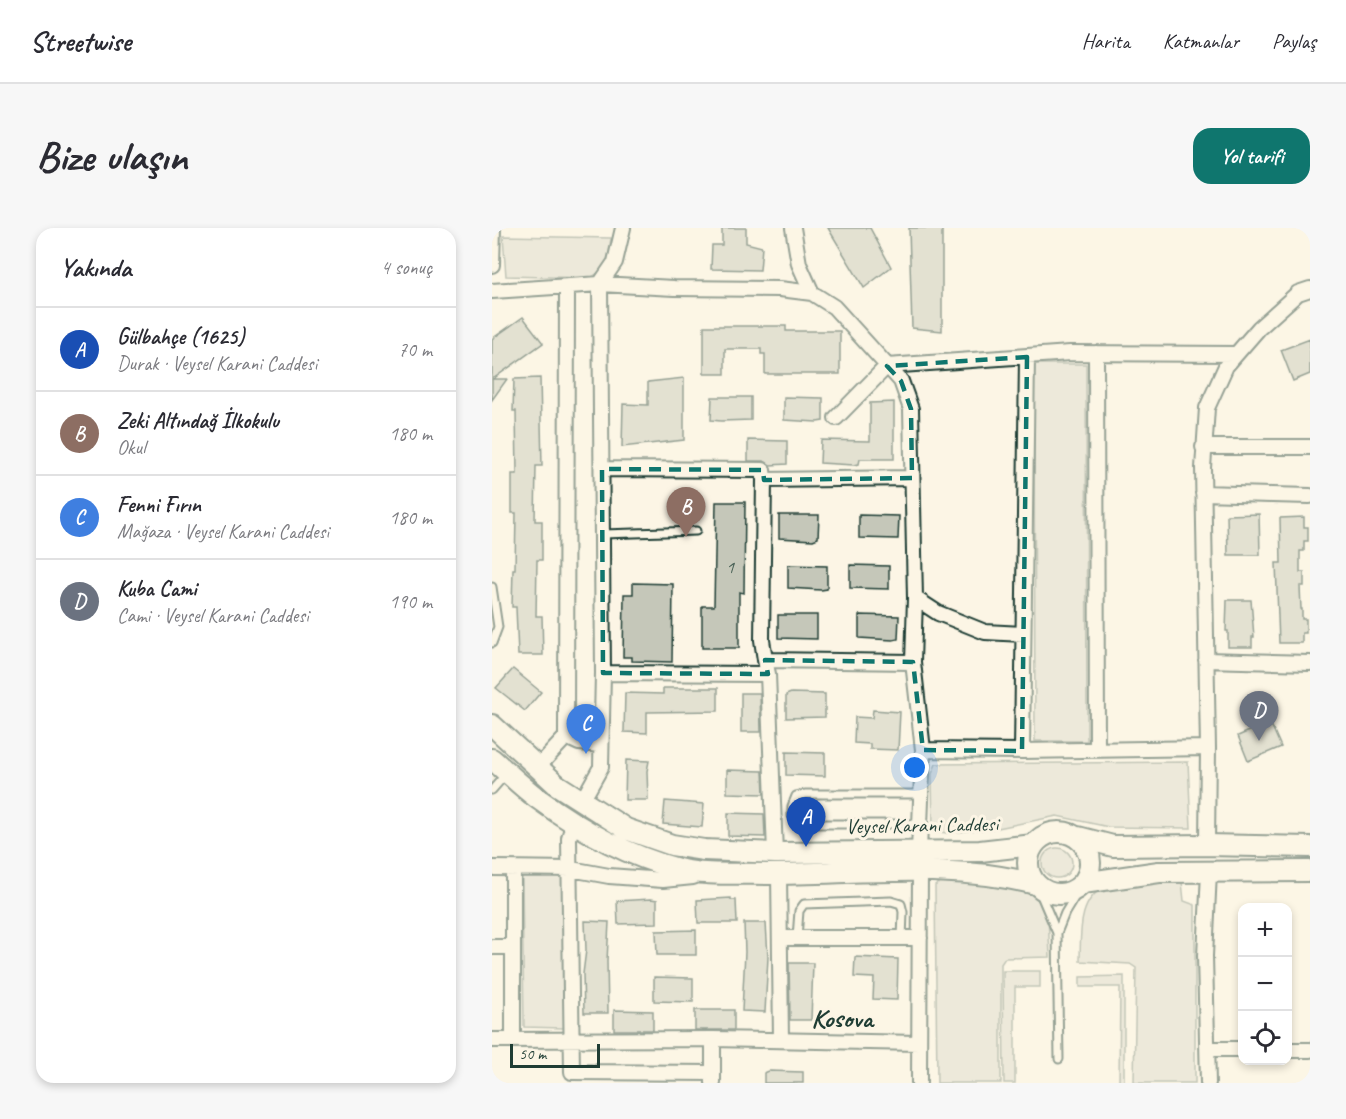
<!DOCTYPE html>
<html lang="tr">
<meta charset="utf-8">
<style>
:root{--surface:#fff;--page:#f7f7f7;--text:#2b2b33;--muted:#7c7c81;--line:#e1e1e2;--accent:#0f766e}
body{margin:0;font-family:Caveat,sans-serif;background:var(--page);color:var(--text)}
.controls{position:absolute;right:18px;bottom:18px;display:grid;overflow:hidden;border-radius:12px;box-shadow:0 3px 9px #0003}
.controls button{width:54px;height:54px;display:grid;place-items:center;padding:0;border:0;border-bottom:2px solid var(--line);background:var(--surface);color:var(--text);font:30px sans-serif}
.scale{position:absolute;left:18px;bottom:15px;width:90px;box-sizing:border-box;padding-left:6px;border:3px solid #1f3d34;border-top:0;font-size:16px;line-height:21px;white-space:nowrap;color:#1f3d34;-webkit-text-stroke:4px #fcf5e5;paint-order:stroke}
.you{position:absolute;left:423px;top:540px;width:21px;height:21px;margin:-15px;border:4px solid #fff;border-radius:50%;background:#1a73e8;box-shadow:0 0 0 9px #1a73e833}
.badge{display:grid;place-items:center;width:39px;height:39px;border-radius:50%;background:var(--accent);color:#fff;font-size:20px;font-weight:700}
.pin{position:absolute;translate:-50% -50px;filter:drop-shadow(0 2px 3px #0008)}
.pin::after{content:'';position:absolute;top:32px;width:21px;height:18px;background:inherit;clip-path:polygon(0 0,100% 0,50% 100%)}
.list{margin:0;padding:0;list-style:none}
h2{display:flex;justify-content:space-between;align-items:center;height:78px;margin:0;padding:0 24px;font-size:26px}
h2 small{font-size:20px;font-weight:400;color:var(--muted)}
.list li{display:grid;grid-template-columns:39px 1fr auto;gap:18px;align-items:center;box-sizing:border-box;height:84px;padding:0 24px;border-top:2px solid var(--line)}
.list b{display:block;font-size:22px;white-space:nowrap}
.list p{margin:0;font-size:20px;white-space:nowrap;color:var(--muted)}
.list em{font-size:20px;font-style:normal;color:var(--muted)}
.icon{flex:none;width:33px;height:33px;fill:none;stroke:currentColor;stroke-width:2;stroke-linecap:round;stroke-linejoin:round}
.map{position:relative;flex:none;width:818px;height:855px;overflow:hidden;border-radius:18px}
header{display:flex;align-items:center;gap:36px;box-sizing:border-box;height:84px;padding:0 30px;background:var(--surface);border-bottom:2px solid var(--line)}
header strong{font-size:28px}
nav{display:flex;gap:33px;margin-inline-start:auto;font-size:21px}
.intro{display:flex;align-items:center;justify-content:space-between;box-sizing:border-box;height:144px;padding:0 36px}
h1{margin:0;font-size:42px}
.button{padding:15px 27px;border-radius:18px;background:var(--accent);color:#fff;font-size:21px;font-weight:700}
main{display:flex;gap:36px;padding:0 36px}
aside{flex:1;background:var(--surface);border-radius:18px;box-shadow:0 3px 9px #0003}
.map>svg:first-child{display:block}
.green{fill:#dcdacc;stroke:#7e8c80;stroke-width:1.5}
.building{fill:#c5c7b9;stroke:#1f3d34;stroke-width:1.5}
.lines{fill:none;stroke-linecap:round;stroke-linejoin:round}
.service-casing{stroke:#1f3d34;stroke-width:11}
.minor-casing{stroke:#1f3d34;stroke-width:18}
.secondary-casing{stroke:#1f3d34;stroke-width:24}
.service{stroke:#fcf5e5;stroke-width:7}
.minor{stroke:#fcf5e5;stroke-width:14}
.secondary{stroke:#fcf5e5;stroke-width:20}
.marked{fill:none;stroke:#0f766e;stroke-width:4.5;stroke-dasharray:12 8;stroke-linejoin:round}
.labels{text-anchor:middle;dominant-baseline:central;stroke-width:6;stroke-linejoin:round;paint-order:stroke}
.number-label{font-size:18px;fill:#486055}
.street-label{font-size:21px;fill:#1f3d34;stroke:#fcf5e5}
.district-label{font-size:27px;font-weight:bold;fill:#1f3d34;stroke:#fcf5e5}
</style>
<header>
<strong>Streetwise</strong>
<nav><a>Harita</a><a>Katmanlar</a><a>Paylaş</a></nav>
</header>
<div class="intro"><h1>Bize ulaşın</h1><a class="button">Yol tarifi</a></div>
<main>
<aside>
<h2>Yakında<small>4 sonuç</small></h2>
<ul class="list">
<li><span class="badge" style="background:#1a4fb4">A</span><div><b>Gülbahçe (1625)</b><p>Durak · Veysel Karani Caddesi</p></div><em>70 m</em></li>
<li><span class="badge" style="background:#8d6e63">B</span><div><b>Zeki Altındağ İlkokulu</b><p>Okul</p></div><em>180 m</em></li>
<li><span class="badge" style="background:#3f7fe0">C</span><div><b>Fenni Fırın</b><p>Mağaza · Veysel Karani Caddesi</p></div><em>180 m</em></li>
<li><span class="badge" style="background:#6b7280">D</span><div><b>Kuba Cami</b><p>Cami · Veysel Karani Caddesi</p></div><em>190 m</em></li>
</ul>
</aside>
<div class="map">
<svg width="818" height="855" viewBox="0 0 818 855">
<rect width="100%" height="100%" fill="#fcf5e5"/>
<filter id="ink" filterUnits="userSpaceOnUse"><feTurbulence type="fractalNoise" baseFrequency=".0167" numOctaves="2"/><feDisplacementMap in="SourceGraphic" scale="12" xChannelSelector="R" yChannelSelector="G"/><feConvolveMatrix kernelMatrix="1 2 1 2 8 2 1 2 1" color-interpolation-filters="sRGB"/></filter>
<g filter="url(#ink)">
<!-- green -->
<path class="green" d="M11,8L119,10C116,29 117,40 98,50L14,48Z
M542,136H594L595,513H543Z
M696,534L699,600L617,599L565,588L506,600L455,605L441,603L440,546L444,536Z
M550 635a15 15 0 1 1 30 0a15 15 0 1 1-30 0Z
M71,646L72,800L32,799L30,648Z
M646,652L690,654L692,673L703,677V855H642L644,740L638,736L588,733C589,706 585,672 614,658C623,654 636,654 646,652Z
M450,653L529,658L543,667L556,688L558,729L513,730L509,736V855H445L443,658Z
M511,743H548V759H523V855H512Z
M632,748V855H627L628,759H588V749Z"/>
<!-- building -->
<path class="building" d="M230,0H254V15L270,19L268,42L219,41L220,17H230Z
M336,0H378L399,39L372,60Z
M417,0H450V103L420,100Z
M31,89L51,115L1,151H15L0,172V111Z
M212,98H294V103H348V146H273V126H269V121H233V146H212Z
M818,111V146L801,153L789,122Z
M48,150L50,238H44L43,293H50V332H45L44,388H50L51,427H26L24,379H20L21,341H23L24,285H20V246H25L24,183H21L22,151Z
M192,150V212L130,219L131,176L156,177V154Z
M220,169H259V192L229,193L219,192Z
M292,169L331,170V193L325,194L292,192Z
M402,174V231H368L367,236L362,237L328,235L329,212L378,213V175Z
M256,212L295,213V236L278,237L272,233H256Z
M224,274H253L252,365L247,364V420H210V378H222Z
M767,286L768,327H736L735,287Z
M287,287H327L326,310L321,312L287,310Z
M367,287L407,288L406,311L367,310Z
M812,289V299H816V313H812V323H808V344H812V358H808L809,381H810V391H814V405H810V415H787L784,335H789L788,290Z
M296,337L335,338V361L329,362L296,360Z
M358,337L397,338V361L358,360Z
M141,355L181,356L180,434L140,433V429H131L132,366H141Z
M735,372H759L762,409H760V419H736V403H734Z
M286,387H325V411L286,410Z
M367,387L407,388L406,411L401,412L367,410Z
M21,441L49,464L33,483L4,460Z
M171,460H226V483L155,484V505L132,504L133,465L171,466Z
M249,465H268L269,504H249Z
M299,465L333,466V489L294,490V467Z
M381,482L408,484L406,522L378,521V516L362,515L363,489L380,490Z
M778,494L789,519L756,533L746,508Z
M294,524L333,525V548L294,547Z
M134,532L157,533L155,543L156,572H133Z
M235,542L271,543L272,566L235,565Z
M173,573L212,576L210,599L171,596Z
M236,585L272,586L273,609L236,608Z
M239,670V672H244L245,695H206L205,672Z
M159,671L165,672V695L126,696L125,673Z
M93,693L117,694L115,733L116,785H92L91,746L94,722Z
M252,695H274L276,729L273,784L250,783L253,724Z
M204,702V727H165L164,703Z
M363,729L406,731L405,772L381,771L382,750L362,749Z
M297,735H321L319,792H298Z
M162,749L201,750V774L162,773Z
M122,782L161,783V802H122Z
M203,782H242V802H203Z
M277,843L311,844V855H272V845Z"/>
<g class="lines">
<defs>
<path id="service" d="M111,306L204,303
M0,359L6,399L0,415
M0,562L14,546
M428,596H309L300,588V578L304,568L314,566H429
M545,658L565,705L567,831
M565,705L573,685L590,657
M305,710L307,683L312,676L399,673L409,676L411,684L410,711"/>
<path id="minor" d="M301,0L307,36L320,65
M0,37L1,0
M0,63L108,56L123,34L131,0
M604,125L605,522
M344,190L395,138L578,125L744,126
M711,219H818
M110,241L271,242L272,252L420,250
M272,252L270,412L273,432
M711,265L818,268
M423,370L446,385L493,404L531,406
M714,432L818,435
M111,445L276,446
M74,509L87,515L109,517
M431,522L530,523L716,520
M530,523L535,129
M46,539L74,509L75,59
M90,573L109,539L111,445L108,56L182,60L288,61L320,65L342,79L409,153L419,181L423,370L421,434L431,522L427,623
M82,593L77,610L80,844L221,845
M715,617L716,520L711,240L715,180L734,138L767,100L806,65L818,61
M283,625L276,446L273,432L421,434
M0,640L79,641L117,648L171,652L201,649
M21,641V812
M287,646L289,812
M288,710H428
M0,719H21
M0,812L221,811L427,815
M716,821H750
M796,822H818
M221,855V811
M427,855L428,642
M716,855L713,728L717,644"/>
<path id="secondary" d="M0,497L65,557L134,601L180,617L212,622L283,625L488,623L541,617
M0,531C15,544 29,558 45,570C87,601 136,628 186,641C212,648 250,645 277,646C366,646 456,634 544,656
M536 635a31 31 0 1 1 62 0a31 31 0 1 1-62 0Z
M586,609L621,618L715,617L818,619
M591,655L667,644L818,643"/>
</defs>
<!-- service casing -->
<use href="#service" class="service-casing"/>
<!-- minor casing -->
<use href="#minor" class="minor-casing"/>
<!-- secondary casing -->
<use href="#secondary" class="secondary-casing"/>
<!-- service -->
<use href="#service" class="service"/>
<!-- minor -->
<use href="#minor" class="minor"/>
<!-- secondary -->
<use href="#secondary" class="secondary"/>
</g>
</g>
<!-- marked area -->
<path d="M0 0H818V855H0ZM535,129L530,523L431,522L421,434L273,432L276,446L111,445L110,241L271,242L272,252L420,250L419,181L409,153L395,138Z" fill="#fcf5e5" fill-opacity=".55" fill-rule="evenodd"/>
<path class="marked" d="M535,129L530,523L431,522L421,434L273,432L276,446L111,445L110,241L271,242L272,252L420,250L419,181L409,153L395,138Z"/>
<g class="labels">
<!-- number labels -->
<g class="number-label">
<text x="238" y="339">1</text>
</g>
<!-- street labels -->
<g class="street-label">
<text transform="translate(430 597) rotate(-1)">Veysel Karani Caddesi</text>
</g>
<!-- district labels -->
<g class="district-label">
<text x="350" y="790">Kosova</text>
</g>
</g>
</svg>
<div class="controls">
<button>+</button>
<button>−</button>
<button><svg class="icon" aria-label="locate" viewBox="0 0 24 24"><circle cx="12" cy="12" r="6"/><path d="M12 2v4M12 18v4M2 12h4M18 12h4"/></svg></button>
</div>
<div class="scale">50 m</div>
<div class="you"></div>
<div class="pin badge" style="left:314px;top:619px;background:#1a4fb4">A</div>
<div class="pin badge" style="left:194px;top:309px;background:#8d6e63">B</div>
<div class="pin badge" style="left:94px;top:526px;background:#3f7fe0">C</div>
<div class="pin badge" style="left:767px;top:513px;background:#6b7280">D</div>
</div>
</main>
